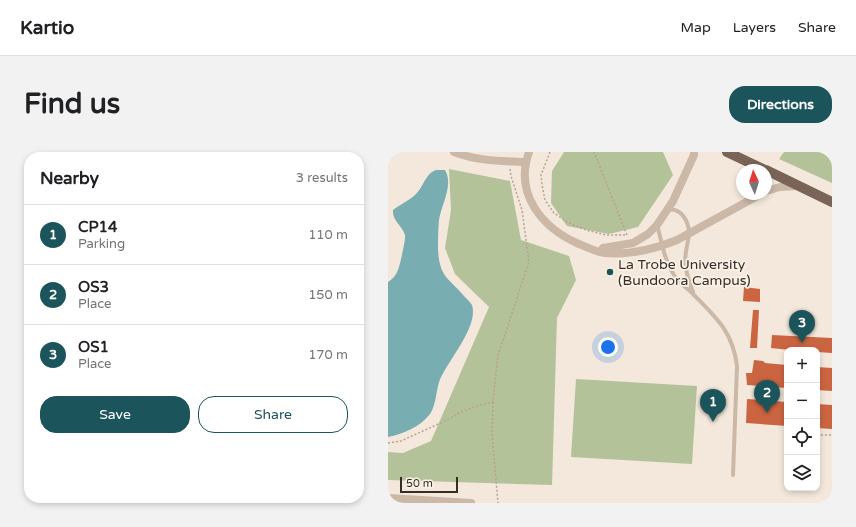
<!DOCTYPE html>
<meta charset="utf-8">
<style>
:root{--surface:#fff;--page:#f2f2f2;--text:#202124;--muted:#757577;--line:#e0e0e0;--accent:#1b545a}
body{margin:0;font-family:"Varela Round",sans-serif;background:var(--page);color:var(--text)}
.controls{position:absolute;right:12px;bottom:12px;display:grid;overflow:hidden;border-radius:8px;box-shadow:0 2px 6px #0003}
.controls button{width:36px;height:36px;display:grid;place-items:center;padding:0;border:0;border-bottom:1px solid var(--line);background:var(--surface);color:var(--text);font:20px sans-serif}
.compass{position:absolute;left:348px;top:12px;width:36px;height:36px;border-radius:50%;background:var(--surface);box-shadow:0 2px 6px #0003;rotate:356deg}
.scale{position:absolute;left:12px;bottom:10px;width:58px;box-sizing:border-box;padding-left:4px;border:2px solid #372d27;border-top:0;font-size:11px;line-height:14px;white-space:nowrap;color:#372d27;-webkit-text-stroke:3px #faf2e7;paint-order:stroke}
.you{position:absolute;left:220px;top:195px;width:14px;height:14px;margin:-10px;border:3px solid #fff;border-radius:50%;background:#1a73e8;box-shadow:0 0 0 6px #1a73e833}
.badge{display:grid;place-items:center;width:26px;height:26px;border-radius:50%;background:var(--accent);color:#fff;font-size:13px;font-weight:700}
.pin{position:absolute;translate:-50% -33px;filter:drop-shadow(0 1px 2px #0008)}
.pin::after{content:'';position:absolute;top:21px;width:14px;height:12px;background:inherit;clip-path:polygon(0 0,100% 0,50% 100%)}
.list{margin:0;padding:0;list-style:none}
h2{display:flex;justify-content:space-between;align-items:center;height:52px;margin:0;padding:0 16px;font-size:17px}
h2 small{font-size:13px;font-weight:400;color:var(--muted)}
.list li{display:grid;grid-template-columns:26px 1fr auto;gap:12px;align-items:center;box-sizing:border-box;height:60px;padding:0 16px;border-top:1px solid var(--line)}
.list b{display:block;font-size:15px;white-space:nowrap}
.list p{margin:0;font-size:13px;white-space:nowrap;color:var(--muted)}
.list em{font-size:13px;font-style:normal;color:var(--muted)}
.actions{display:flex;gap:8px;padding:12px 16px}
.actions a{flex:1;padding:9px 0;border:1px solid var(--accent);border-radius:16px;text-align:center;font-size:14px;color:var(--accent)}
.actions .main{background:var(--accent);color:#fff}
.icon{flex:none;width:22px;height:22px;fill:none;stroke:currentColor;stroke-width:2;stroke-linecap:round;stroke-linejoin:round}
.map{position:relative;flex:none;width:444px;height:351px;overflow:hidden;border-radius:16px}
header{display:flex;align-items:center;gap:24px;box-sizing:border-box;height:56px;padding:0 20px;background:var(--surface);border-bottom:1px solid var(--line)}
header strong{font-size:19px}
nav{display:flex;gap:22px;margin-inline-start:auto;font-size:14px}
.intro{display:flex;align-items:center;justify-content:space-between;box-sizing:border-box;height:96px;padding:0 24px}
h1{margin:0;font-size:28px}
.button{padding:10px 18px;border-radius:16px;background:var(--accent);color:#fff;font-size:14px;font-weight:700}
main{display:flex;gap:24px;padding:0 24px}
aside{flex:1;background:var(--surface);border-radius:16px;box-shadow:0 2px 6px #0003}
.map>svg:first-child{display:block}
.green{fill:#b4c29a}
.water{fill:#78adb1}
.building{fill:#cb6541}
.lines{fill:none;stroke-linecap:round;stroke-linejoin:round}
.path{stroke:#b7a290;stroke-width:1.5;stroke-dasharray:2 2;stroke-linecap:butt}
.lane{stroke:#cbb8a6;stroke-width:4}
.street{stroke:#cbb8a6;stroke-width:8}
.primary{stroke:#7a6458;stroke-width:10}
.poi-dot{fill:#1b545a;stroke:#faf2e7;stroke-width:1.5}
.labels{text-anchor:middle;dominant-baseline:central;stroke-width:3.5;stroke-linejoin:round;paint-order:stroke}
.poi-label{font-size:14px;fill:#372d27;stroke:#faf2e7;text-anchor:start}
</style>
<header>
<strong>Kartio</strong>
<nav><a>Map</a><a>Layers</a><a>Share</a></nav>
</header>
<div class="intro"><h1>Find us</h1><a class="button">Directions</a></div>
<main>
<aside>
<h2>Nearby<small>3 results</small></h2>
<ul class="list">
<li><span class="badge">1</span><div><b>CP14</b><p>Parking</p></div><em>110 m</em></li>
<li><span class="badge">2</span><div><b>OS3</b><p>Place</p></div><em>150 m</em></li>
<li><span class="badge">3</span><div><b>OS1</b><p>Place</p></div><em>170 m</em></li>
</ul>
<div class="actions"><a class="main">Save</a><a>Share</a></div>
</aside>
<div class="map">
<svg width="444" height="351" viewBox="0 0 444 351">
<rect width="100%" height="100%" fill="#f3e8db"/>
<!-- green -->
<path class="green" d="M176,0H275L285,23L250,75L221,82L179,74L163,51L164,19Z
M396,0H444V31L391,7Z
M61,17L122,29L133,88L181,104L188,128L169,166L164,333L0,328V300L15,301L43,289L101,155L67,122L57,96L63,58Z
M188,227L309,234L304,312L183,305Z"/>
<!-- water -->
<path class="water" d="M48,18H57C66,33 53,53 51,68C50,78 50,89 50,98C52,126 60,125 76,144C79,147 82,150 84,153C91,175 59,209 51,230C48,240 48,253 42,262C32,275 15,282 0,285V130C5,127 8,123 10,118C12,113 18,87 17,83C14,73 4,69 5,58C12,53 23,47 28,42C36,34 37,22 48,18Z"/>
<!-- building -->
<path class="building" d="M356,135L372,137V150L355,149Z
M365,158H371L369,196H362Z
M384,183L444,186V201L429,200V198H402L383,196Z
M366,208L375,209L377,211L399,213V236L359,233L358,221H364Z
M429,215L444,216V239L429,238Z
M359,247L399,250V274L358,271Z
M429,252L444,253V277L429,276Z"/>
<g class="lines">
<!-- path -->
<path class="path" d="M162,0L153,23L154,33L157,48L166,61L179,70L198,78L218,83H239L206,0
M105,250L104,282L110,351
M429,283H444
M0,291L13,289L59,268L73,260L92,253L105,250L110,203L141,110L134,58L123,24L122,17"/>
<!-- lane -->
<path class="lane" d="M279,58C293,55 301,69 301,82C300,91 297,100 297,110C298,121 301,130 305,140
M269,73C274,90 276,108 286,123C290,130 299,136 305,142C328,165 345,180 349,214L345,323"/>
<!-- street -->
<path class="street" d="M66,0C89,9 112,9 137,10
M141,0C126,42 154,76 191,92C199,95 208,100 217,101C241,103 267,97 289,88L373,42
M378,39L392,35L410,34
M215,96L245,91L260,82L269,73L285,49L306,3V0
M0,346L83,351"/>
<!-- primary -->
<path class="primary" d="M339,0L377,18
M378,18L444,50"/>
</g>
<!-- markers -->
<circle class="poi-dot" cx="222" cy="120" r="4"/>
<g class="labels">
<!-- poi labels -->
<g class="poi-label">
<text x="230" y="112">La Trobe University<tspan x="230" dy="16">(Bundoora Campus)</tspan></text>
</g>
</g>
</svg>
<div class="controls">
<button>+</button>
<button>−</button>
<button><svg class="icon" aria-label="locate" viewBox="0 0 24 24"><circle cx="12" cy="12" r="6"/><path d="M12 2v4M12 18v4M2 12h4M18 12h4"/></svg></button>
<button><svg class="icon" aria-label="layers" viewBox="0 0 24 24"><path d="M12 4l9 5-9 5-9-5zM3 14l9 5 9-5"/></svg></button>
</div>
<svg class="compass" viewBox="-18 -18 36 36"><path d="M0-13l5 13h-10z" fill="#e53935"/><path d="M0 13l5-13h-10z" fill="#757577"/></svg>
<div class="scale">50 m</div>
<div class="you"></div>
<div class="pin badge" style="left:325px;top:270px">1</div>
<div class="pin badge" style="left:379px;top:261px">2</div>
<div class="pin badge" style="left:414px;top:191px">3</div>
</div>
</main>
